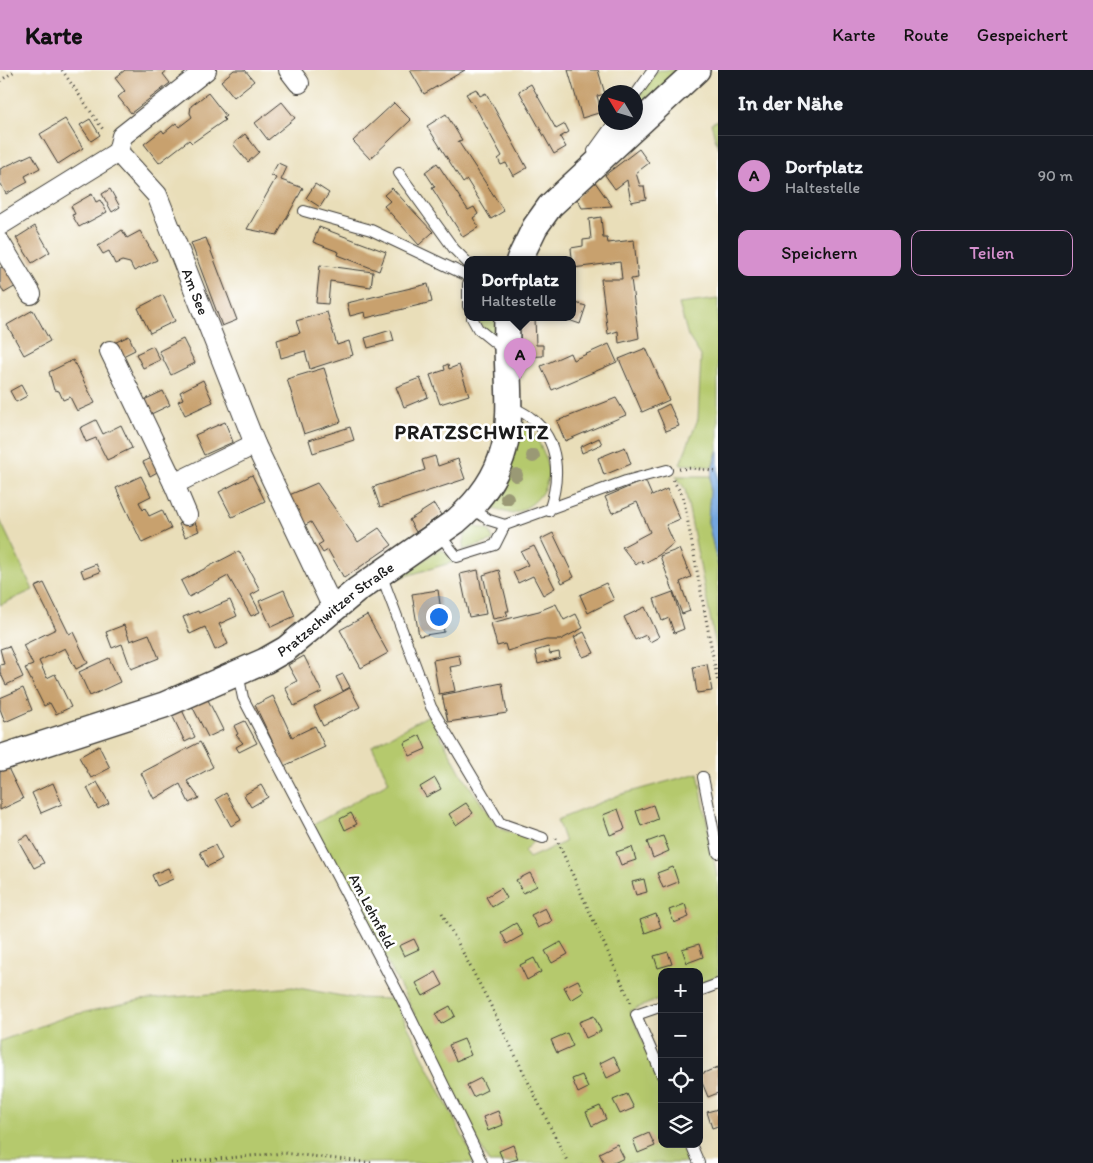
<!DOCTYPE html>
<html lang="de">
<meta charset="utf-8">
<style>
:root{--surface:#171b24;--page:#20242c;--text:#f1f3f6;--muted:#9ea1a6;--line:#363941;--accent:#d690ce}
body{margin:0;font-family:Itim,sans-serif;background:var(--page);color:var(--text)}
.controls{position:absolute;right:15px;bottom:15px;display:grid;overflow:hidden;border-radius:10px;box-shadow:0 5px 20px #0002}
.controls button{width:45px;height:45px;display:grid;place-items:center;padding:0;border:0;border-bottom:1px solid var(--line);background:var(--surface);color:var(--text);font:25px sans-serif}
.compass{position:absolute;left:598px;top:15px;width:45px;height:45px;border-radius:50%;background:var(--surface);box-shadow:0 5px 20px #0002;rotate:308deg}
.you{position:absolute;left:438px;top:546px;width:18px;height:18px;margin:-12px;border:4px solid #fff;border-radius:50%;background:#1a73e8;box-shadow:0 0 0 8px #1a73e833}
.badge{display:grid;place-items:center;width:32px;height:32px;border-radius:50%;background:var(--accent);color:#111;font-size:16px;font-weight:700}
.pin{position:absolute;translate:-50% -41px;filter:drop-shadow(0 1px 2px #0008)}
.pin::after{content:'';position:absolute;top:26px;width:18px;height:15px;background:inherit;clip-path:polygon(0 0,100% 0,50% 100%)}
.popup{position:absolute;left:464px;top:186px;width:112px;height:65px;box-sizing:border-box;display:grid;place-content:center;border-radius:10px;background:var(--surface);filter:drop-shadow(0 1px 4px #0005);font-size:16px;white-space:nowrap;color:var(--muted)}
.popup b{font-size:19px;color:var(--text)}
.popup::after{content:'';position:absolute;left:50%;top:100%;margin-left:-10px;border:10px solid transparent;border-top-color:var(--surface)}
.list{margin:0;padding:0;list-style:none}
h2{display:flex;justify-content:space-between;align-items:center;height:65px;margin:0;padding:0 20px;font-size:21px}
h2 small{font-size:16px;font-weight:400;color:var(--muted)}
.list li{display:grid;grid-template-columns:32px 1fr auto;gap:15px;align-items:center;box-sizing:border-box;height:80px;padding:0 20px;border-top:1px solid var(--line)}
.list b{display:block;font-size:19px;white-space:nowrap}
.list p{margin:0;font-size:16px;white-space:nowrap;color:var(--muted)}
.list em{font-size:16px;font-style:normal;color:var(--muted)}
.actions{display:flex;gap:10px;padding:15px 20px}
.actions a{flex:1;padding:11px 0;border:1px solid var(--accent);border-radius:10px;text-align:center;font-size:18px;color:var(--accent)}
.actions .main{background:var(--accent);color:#111}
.icon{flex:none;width:28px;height:28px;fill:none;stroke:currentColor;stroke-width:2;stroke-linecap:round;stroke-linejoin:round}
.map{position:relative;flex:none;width:718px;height:1093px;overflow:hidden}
header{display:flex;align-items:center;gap:30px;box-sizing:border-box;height:70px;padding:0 25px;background:var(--accent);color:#111}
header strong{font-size:24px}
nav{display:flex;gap:28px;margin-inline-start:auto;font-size:18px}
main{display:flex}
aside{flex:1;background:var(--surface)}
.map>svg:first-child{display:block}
.green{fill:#b5c96d;stroke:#687244}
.water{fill:#73a6df;stroke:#48617e}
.building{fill:#c8a16e}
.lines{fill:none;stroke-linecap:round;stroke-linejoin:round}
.service-casing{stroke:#3b3934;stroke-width:12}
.minor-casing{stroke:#3b3934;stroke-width:22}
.tertiary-casing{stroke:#3b3934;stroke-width:28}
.path{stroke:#3b3934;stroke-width:3;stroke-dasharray:1 4;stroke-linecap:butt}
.service{stroke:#fff;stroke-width:10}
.minor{stroke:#fff;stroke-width:20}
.tertiary{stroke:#fff;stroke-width:25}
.tree{fill:#9a9974}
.labels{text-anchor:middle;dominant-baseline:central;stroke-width:5;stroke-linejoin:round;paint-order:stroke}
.street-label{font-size:15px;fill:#1c1c1c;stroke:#fff}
.district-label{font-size:20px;font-weight:bold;letter-spacing:1px;fill:#1c1c1c;stroke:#fff}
</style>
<header>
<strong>Karte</strong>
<nav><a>Karte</a><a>Route</a><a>Gespeichert</a></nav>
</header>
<main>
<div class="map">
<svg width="718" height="1093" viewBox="0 0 718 1093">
<rect width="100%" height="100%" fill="#fff"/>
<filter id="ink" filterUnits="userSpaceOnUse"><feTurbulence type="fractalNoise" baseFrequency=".02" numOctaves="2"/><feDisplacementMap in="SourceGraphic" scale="10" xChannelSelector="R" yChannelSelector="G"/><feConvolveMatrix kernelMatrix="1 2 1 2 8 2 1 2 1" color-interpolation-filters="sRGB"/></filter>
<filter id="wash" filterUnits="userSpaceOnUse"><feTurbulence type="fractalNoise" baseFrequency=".0096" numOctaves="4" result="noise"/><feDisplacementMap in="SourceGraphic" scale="20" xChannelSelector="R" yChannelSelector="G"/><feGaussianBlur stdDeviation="1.12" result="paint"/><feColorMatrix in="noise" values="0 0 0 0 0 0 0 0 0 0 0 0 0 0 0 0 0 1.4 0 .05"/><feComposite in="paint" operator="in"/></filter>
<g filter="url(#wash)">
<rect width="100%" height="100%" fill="#e9deb9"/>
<!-- green -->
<path class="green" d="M658,0H681L636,43V29Z
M718,50V78L711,53Z
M718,229V378L712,397L680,394L698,349L701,286L688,266L679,234Z
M477,248H497V268L485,262Z
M518,351C533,352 550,392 548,406C545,426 531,437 513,444L493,439L489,435L498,420Z
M676,406H711L708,452L718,496V587L685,419Z
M0,450L33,520L0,535Z
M474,456L490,461L493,471L463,480L465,464Z
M440,479L446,482L454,492L395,509Z
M429,645L462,705L498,758L534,771L524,781L529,788L565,772L557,750L619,725L698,703L718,812V906L699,914V902H662V928L630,941L662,1016V1074H687L688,1086L686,1093H489L408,931L313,755L389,712L372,676Z
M293,917L353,928L394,929L476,1093H0V971L68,946L140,930Z"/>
<!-- water -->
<path class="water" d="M718,378V496L708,452L711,406Z"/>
<g id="blocks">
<!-- building -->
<path class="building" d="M125,0H168L163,4L170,13L131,43L118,27L125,21L115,8Z
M234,0H245L254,11L234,27L221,11Z
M410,0H465L424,24Z
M568,0H598L605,24L597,26L602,42L582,48Z
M531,14L556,59L565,54L569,62L560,67L566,77L554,84L519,21Z
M476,19L480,26L486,23L527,98L513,106L506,93L501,95L498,89L502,86L478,42L466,24Z
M208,23L226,46L223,48L225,50L192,73L189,70L159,93L144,74L162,60L164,63L176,53L179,57L192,47L190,43L191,36Z
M282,32L295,48L268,70L255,53Z
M394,33L411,50L370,89L353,71Z
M446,44L462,70L458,71L504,141L491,149L467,110L463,113L427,56Z
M65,49L83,78L58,94L40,64Z
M90,49L100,65L91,71L80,55Z
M245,64L259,82L248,92L233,74Z
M639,79L649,93L636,103L640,116H644L646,129L631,132L627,110L615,119L605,105Z
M32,84L40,98L25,106L28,112L6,124L0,112V99Z
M278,93L287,97L281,110L303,118L277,165L247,159L276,108L271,105Z
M437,93L468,140L474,137L478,144L473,148L479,157L463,167L432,118L435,117L425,102Z
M595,112L612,136L582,138L576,127Z
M315,114L329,123L320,137L306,128Z
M392,118L433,162L419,175L384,136L390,131L384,125Z
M110,119L120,137L112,142L102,124Z
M92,124L96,132L100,130L107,142L79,157L72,145L75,144L71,136Z
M601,147L603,168H607L608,173L634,170L638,208L631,209L639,268L619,273L618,261L608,264L601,209H622L620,192L573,198L571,178L583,176V170L591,169L589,149Z
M35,156L50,182L32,193L16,168Z
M319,157L386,182L379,201L338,185L339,182L313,172Z
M122,160L127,168L140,161L157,190L134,201L130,193L122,191L115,194L109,181L103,184L98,176Z
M206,168L237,250L222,256L191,173Z
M6,195L18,215L4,223L0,215V198Z
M320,195L373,202L371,217L330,211L328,234L316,233Z
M428,214L432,232L366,248L365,242L350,246L347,233Z
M163,225L175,251L150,263L138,238Z
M572,232L586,236L580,254L563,248H572Z
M33,240L50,271L24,285L7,255Z
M327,242L337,275L349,271L353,285L310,299L305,281L281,288L277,270L300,263L296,251Z
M519,248H535L536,275H543V286L521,287Z
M391,260L394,271L368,278L365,268Z
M129,266L135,280L121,287L114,273Z
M183,269L195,293L171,305L159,281Z
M609,274L617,292L552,320L541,296L570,283L573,290Z
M153,276L160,290L143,298L136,284Z
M646,278L669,330L642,342L619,289Z
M73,290L95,333L77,341L70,327L63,330L59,321L54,320L49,302Z
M448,294L449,299L459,295L469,325L440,334L430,305L445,300L444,296Z
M324,298L341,352L304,364L287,309Z
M420,308L428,327L404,337L396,317Z
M203,310L213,332L185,345L178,331L183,329L180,322Z
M21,315L27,326L16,332L10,321Z
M163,321L170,335L151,344L144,330Z
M616,328L626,345L565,371L557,351Z
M669,334L679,356L666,361L657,340Z
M96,350L103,364L121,355L132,378L107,390L96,368L86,372L80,358Z
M225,352L233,372L204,385L195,365Z
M350,357L354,370L313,383L309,370Z
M599,368L602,374L582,383L580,377Z
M625,377L631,394L604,405L598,388Z
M156,386L163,399L150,406L143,392Z
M435,386L438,396L458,389L465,409L380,437L373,417L425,400L422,390Z
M252,405L265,431L232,447L219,422Z
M141,406L151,426L139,432L143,440L145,438L149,446L162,440L171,459L142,473L116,418Z
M645,410L652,426L667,419L680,449L666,455L674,473L659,485L643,494L642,490L636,495L622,477L650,462L637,432L612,443L605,427Z
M317,413L358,472L379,458L392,475L344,508L328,480L323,483L318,475L323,472L311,452L300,458L287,426Z
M434,434L441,445L416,462L409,450Z
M193,448L199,461L185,467L179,454Z
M553,463L574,507L562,513L541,469Z
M534,476L555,518L543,525L533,506L518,513L513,502L528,495L521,482Z
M679,479L691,507L680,512L690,541L682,544L660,486Z
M239,481L260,520L251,525L260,542L251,546L228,506L189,527L181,511Z
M96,494L100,502L84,508L81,500Z
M478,500L486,544L469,547L460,504Z
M499,500L509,541H506L508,546L493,549L483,505Z
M44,513L69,564L73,562L88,593L76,599L65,578L39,591L47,608L55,604L71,637L56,644L50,633L44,636L25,598L33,595L23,575L56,559L35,517Z
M606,513L614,530L588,543L580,525Z
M284,520L295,546L271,557L259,531Z
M438,520L444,562L419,566L412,524Z
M673,522L684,559L674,563L669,548L662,551L654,529Z
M230,530L237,546L219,554L228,574L215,580L205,557L190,564L183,547L198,541L199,543Z
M556,534L564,550L576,544L583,558L560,570H546L507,581L505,574L497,576L491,553L539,541Z
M645,537L659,567L650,572L646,565L635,570L624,547Z
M367,545L388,583L361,598L340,560Z
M124,555L130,571L149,564L159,588L131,599L122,574L112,578L106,562Z
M584,562L594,583L583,587L574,567Z
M9,576L23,607L6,615L0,602V595L4,594L0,579Z
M548,577L550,584L559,582L560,588L538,594L535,581Z
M459,585L461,595L450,597L455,621L439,624L433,590Z
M304,586L322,622L294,636L285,617L297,611L288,595Z
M109,588L120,612L90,626L79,602Z
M707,594L712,621L697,623L693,597Z
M343,604L350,617L343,621L336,607Z
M502,613L507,643L448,652L442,625Z
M23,618L32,640L5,652L0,639V628Z
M350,618L360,637L323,656L314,637Z
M273,626L292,667L315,656L325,677L284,696L255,635Z
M207,628L223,660L208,667L192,636Z
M182,640L195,667L185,672L172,645Z
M245,651L257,673L239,682L236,677L243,673L236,665L238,664L234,656Z
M420,665L426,679L410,686L404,673Z
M200,672L213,697L187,711L199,728L189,733L180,714L154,729L141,703Z
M99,676L110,698L91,708L79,687Z
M8,698L23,729L0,740V702Z
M435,708L441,719L426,727L420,717Z
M97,712L109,733L98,739L87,718Z
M53,713L62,734L41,743L32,723Z
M261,715L268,727L251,737L244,725Z
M226,723L241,750L231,756L216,729Z
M466,733L473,743L456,755L449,744Z
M653,735L658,749L641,756L636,741Z
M618,739L625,759L610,765L603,745Z
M351,743L357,754L345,760L340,749Z
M28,765L44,793L34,798L18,770Z
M663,766L669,781L653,788L647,772Z
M215,775L222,789L207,797L200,782Z
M632,777L636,790L621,795L616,782Z
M673,797L678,812L663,818L657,803Z
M168,798L173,809L157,816L152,805Z
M530,803L537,816L523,823L516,810Z
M644,809L647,822L636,825L632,812Z
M501,818L507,828L492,837L486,827Z
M685,834L689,847L674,853L669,840Z
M545,838L552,851L538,858L531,845Z
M656,844L661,857L645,863L640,850Z
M516,853L523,865L507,874L501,862Z
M414,869L419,879L404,886L399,876Z
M561,872L568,884L552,893L545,881Z
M699,874L703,887L687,893L682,879Z
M668,882L672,894L658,898L654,886Z
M534,888L541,902L527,910L520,895Z
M436,902L443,915L423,926L416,913Z
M578,910L584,922L571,930L564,917Z
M450,936L455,946L441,954L435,944Z
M594,946L601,961L586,968L579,952Z
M567,963L573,976L557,983L551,970Z
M464,969L471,985L456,991L449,975Z
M614,986L621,1001L607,1008L600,993Z
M718,997V1023L708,1027L699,1005Z
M582,1005L588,1018L578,1023L572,1009Z
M481,1008L487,1020L473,1027L467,1015Z
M627,1024L634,1038L620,1044L613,1030Z
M600,1036L606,1049L592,1056L586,1042Z
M718,1039V1056L712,1058L707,1042Z
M498,1041L503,1055L488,1061L483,1047Z
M649,1063L655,1076L638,1083L633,1070Z
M617,1074L624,1088L614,1093H604L599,1083Z
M513,1075L518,1089L504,1093L499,1081Z"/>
</g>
</g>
<g filter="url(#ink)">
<use href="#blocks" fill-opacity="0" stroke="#3b3934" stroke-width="1"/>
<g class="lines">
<defs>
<path id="service" d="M636,24L653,0
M595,87L593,81L614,52
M399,103L454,179L468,193
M304,141L371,160L468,206
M468,214V236
M472,248L478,259L504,280
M511,336C517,340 525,343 531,348C561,371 560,409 549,441
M471,438L489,450L505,455L626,411L667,400
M439,464L457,487L495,475L505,455
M381,504L431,637L500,753L543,768
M238,603L243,628L402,930L482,1093
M703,707L718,783
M699,921L718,914
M662,936L636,945L662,1005
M691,1074L699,1093"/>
<g id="minor">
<path d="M289,0L299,13"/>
<path id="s1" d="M118,82L157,125L255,374L333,538"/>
<path d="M0,155L118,82L122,66L206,0"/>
<path d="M0,173L31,224"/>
<path d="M110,281L174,414"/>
<path d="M187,445L174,414L255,374"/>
</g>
<g id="tertiary">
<path d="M519,190L535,157L550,136L697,0"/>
<path id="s2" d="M0,688L164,635L265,591L286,579L357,520L456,451C529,388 504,331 507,248"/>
</g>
</defs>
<!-- service casing -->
<use href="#service" class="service-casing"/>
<!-- minor casing -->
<use href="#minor" class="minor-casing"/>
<!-- tertiary casing -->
<use href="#tertiary" class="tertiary-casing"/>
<!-- path -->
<path class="path" d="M62,0L104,61
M0,11L16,0
M679,399L693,398L718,402
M673,410L683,426L718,613
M556,768L631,933
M442,843L490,934L568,1093
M171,1093L284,1083L373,1093"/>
<!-- service -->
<use href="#service" class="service"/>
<!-- minor -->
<use href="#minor" class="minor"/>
<!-- tertiary -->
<use href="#tertiary" class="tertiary"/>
</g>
<!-- trees -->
<g class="tree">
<circle cx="533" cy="386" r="7"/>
<circle cx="516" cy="405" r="7"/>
<circle cx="507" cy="428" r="7"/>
</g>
</g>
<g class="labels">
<!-- street labels -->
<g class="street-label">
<text stroke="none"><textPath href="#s1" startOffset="162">Am See</textPath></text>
<text stroke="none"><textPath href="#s2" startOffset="370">Pratzschwitzer Straße</textPath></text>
<text transform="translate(372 841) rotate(62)">Am Lehnfeld</text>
</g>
<!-- district labels -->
<g class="district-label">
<text x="472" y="362">PRATZSCHWITZ</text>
</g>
</g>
</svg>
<div class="controls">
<button>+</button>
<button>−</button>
<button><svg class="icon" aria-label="locate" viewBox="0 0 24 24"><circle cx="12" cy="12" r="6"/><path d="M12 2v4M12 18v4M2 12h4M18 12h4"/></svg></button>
<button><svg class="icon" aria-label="layers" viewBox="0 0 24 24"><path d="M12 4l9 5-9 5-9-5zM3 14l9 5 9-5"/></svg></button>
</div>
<svg class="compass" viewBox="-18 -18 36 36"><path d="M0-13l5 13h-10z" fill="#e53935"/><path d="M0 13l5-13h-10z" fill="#9ea1a6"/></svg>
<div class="you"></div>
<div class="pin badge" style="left:520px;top:309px">A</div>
<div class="popup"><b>Dorfplatz</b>Haltestelle</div>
</div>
<aside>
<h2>In der Nähe<small></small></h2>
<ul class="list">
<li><span class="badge">A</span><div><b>Dorfplatz</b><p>Haltestelle</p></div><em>90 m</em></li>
</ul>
<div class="actions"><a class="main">Speichern</a><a>Teilen</a></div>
</aside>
</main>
